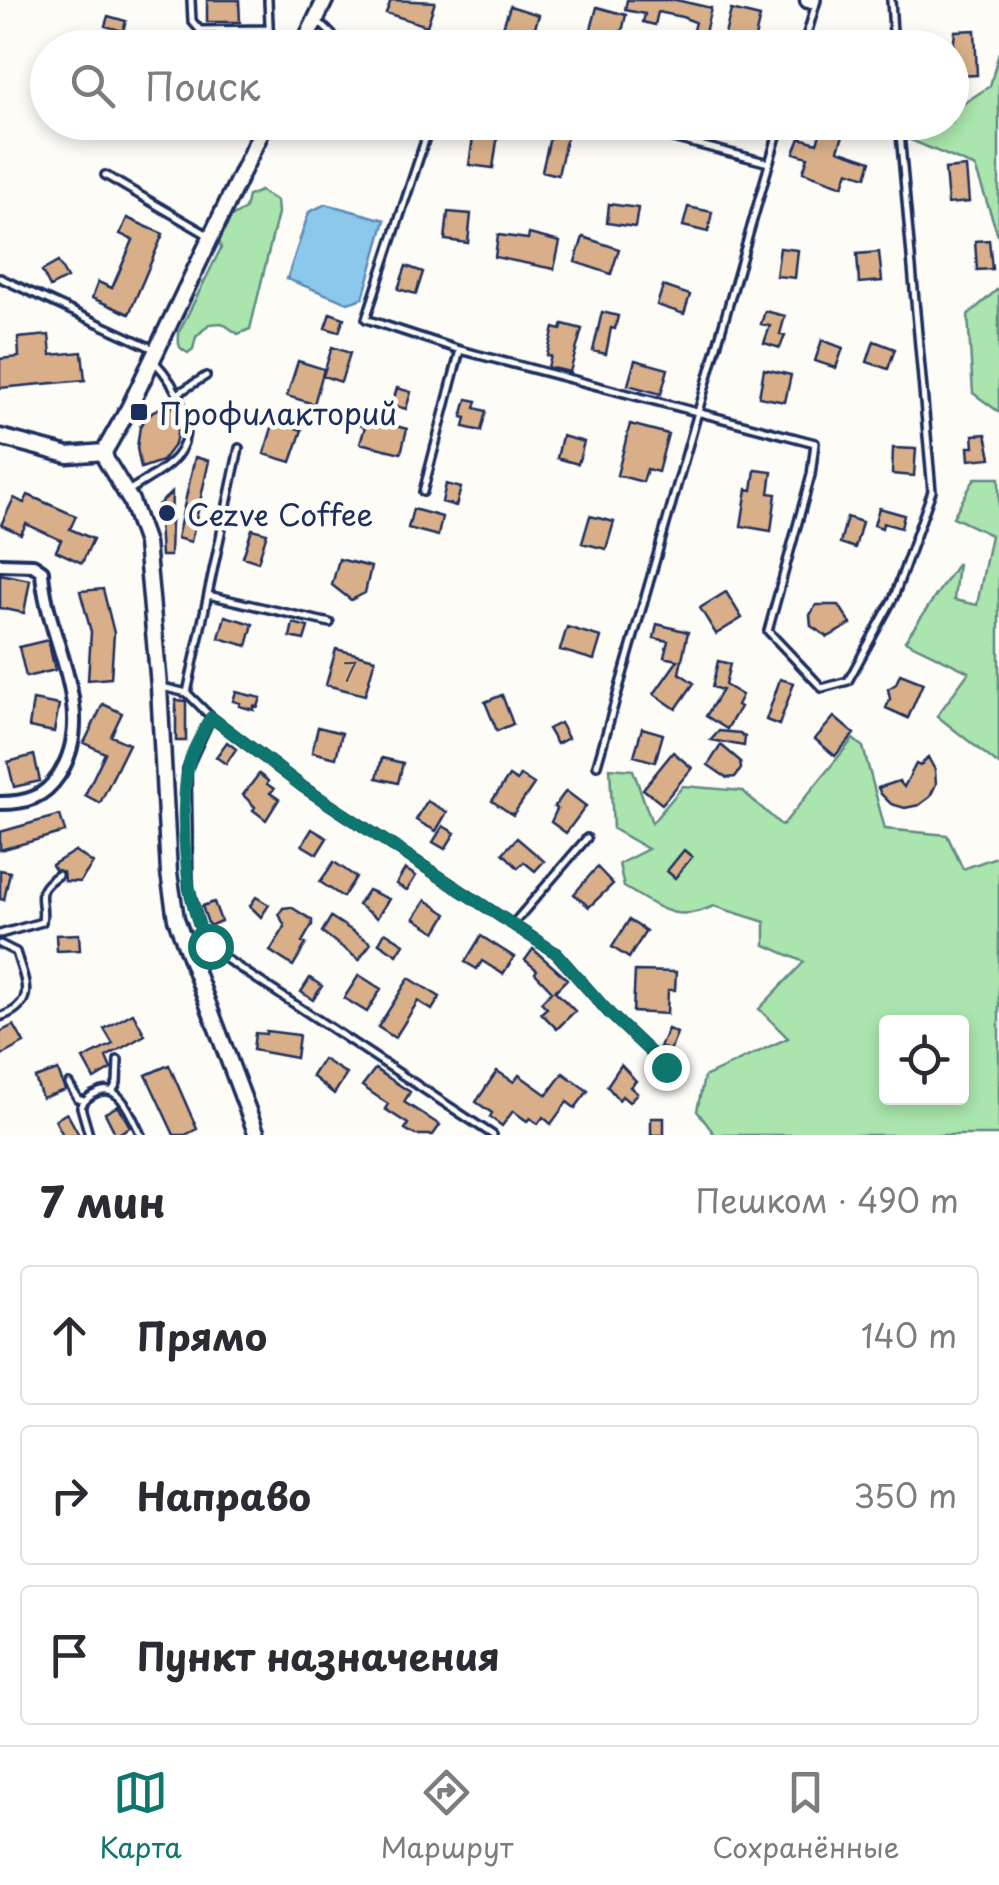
<!DOCTYPE html>
<html lang="ru">
<meta charset="utf-8">
<style>
:root{--surface:#fff;--page:#f2f2f3;--text:#2b2b33;--muted:#7c7c81;--line:#e1e1e2;--accent:#0f766e}
body{margin:0;font-family:"Playpen Sans",sans-serif;background:var(--page);color:var(--text)}
.controls{position:absolute;right:30px;bottom:30px;display:grid;overflow:hidden;border-radius:10px;box-shadow:0 5px 15px #0003}
.controls button{width:90px;height:90px;display:grid;place-items:center;padding:0;border:0;border-bottom:2px solid var(--line);background:var(--surface);color:var(--text);font:50px sans-serif}
.stop{position:absolute;width:30px;height:30px;margin:-22px;border:8px solid #0f766e;border-radius:50%;background:#fff}
.stop.end{background:#0f766e;border-color:#fff;box-shadow:0 2px 10px #0008}
.list{margin:0;padding:0;list-style:none}
h2{display:flex;justify-content:space-between;align-items:center;height:130px;margin:0;padding:0 40px;font-size:42px}
h2 small{font-size:32px;font-weight:400;color:var(--muted)}
.list li{display:grid;grid-template-columns:65px 1fr auto;gap:30px;align-items:center;box-sizing:border-box;height:140px;margin:0 20px 20px;padding:0 20px;border:2px solid var(--line);border-radius:10px}
.list b{display:block;font-size:38px;white-space:nowrap}
.list em{font-size:32px;font-style:normal;color:var(--muted)}
.icon{flex:none;width:55px;height:55px;fill:none;stroke:currentColor;stroke-width:2;stroke-linecap:round;stroke-linejoin:round}
.map{position:relative;flex:none;width:999px;height:1135px;overflow:hidden}
.search{position:absolute;background:var(--surface);box-shadow:0 5px 15px #0003;left:30px;right:30px;top:30px;height:110px;display:flex;align-items:center;gap:25px;box-sizing:border-box;padding:0 35px;border-radius:55px;color:var(--muted);font-size:38px}
.sheet{height:610px;background:var(--surface)}
nav{display:flex;justify-content:space-around;align-items:center;box-sizing:border-box;height:140px;border-top:2px solid var(--line);background:var(--surface);font-size:28px;color:var(--muted)}
nav a{display:grid;justify-items:center;gap:5px}
nav .on{color:var(--accent)}
.map>svg:first-child{display:block}
.green{fill:#a9e5ac;stroke:#628a85;stroke-width:2.5;fill-rule:evenodd}
.water{fill:#8bc8eb;stroke:#5e8bb3;stroke-width:2.5}
.building{fill:#d8af89;stroke:#1b2f5e;stroke-width:2.5}
.lines{fill:none;stroke-linecap:round;stroke-linejoin:round}
.lane-casing{stroke:#1b2f5e;stroke-width:12}
.street-casing{stroke:#1b2f5e;stroke-width:18}
.secondary-casing{stroke:#1b2f5e;stroke-width:21}
.lane{stroke:#fdfcf7;stroke-width:5}
.street{stroke:#fdfcf7;stroke-width:10}
.secondary{stroke:#fdfcf7;stroke-width:14}
.route{stroke:#0f766e;stroke-width:12}
.poi-dot{fill:#1b2f5e;stroke:#fdfcf7;stroke-width:4}
.labels{text-anchor:middle;dominant-baseline:central;stroke-width:9;stroke-linejoin:round;paint-order:stroke}
.number-label{font-size:25px;fill:#4a4f69}
.poi-label{font-size:30px;fill:#1b2f5e;stroke:#fdfcf7;text-anchor:start}
</style>
<div class="map">
<svg width="999" height="1135" viewBox="0 0 999 1135">
<rect width="100%" height="100%" fill="#fdfcf7"/>
<filter id="ink" filterUnits="userSpaceOnUse"><feTurbulence type="fractalNoise" baseFrequency=".01" numOctaves="2"/><feDisplacementMap in="SourceGraphic" scale="20" xChannelSelector="R" yChannelSelector="G"/><feConvolveMatrix kernelMatrix="1 2 1 2 8 2 1 2 1" color-interpolation-filters="sRGB"/></filter>
<g filter="url(#ink)">
<!-- green -->
<path class="green" d="M999,52V238L975,167L908,139L933,123L952,122V111L990,86Z
M260,191L277,201L278,213L250,329L238,334L222,323L209,324L196,337L193,349L188,353C176,347 179,343 179,332L221,248L218,235L228,219L245,209L248,196Z
M999,288V412L973,393L968,315Z
M975,478H999V765L937,716L969,672L905,641L958,563L954,600L977,605L991,535L953,517Z
M853,739L863,747L885,829L947,835L963,869L999,856V1135H715L697,1111L704,1077L788,1038L759,1009L804,962L765,945V922L714,906C674,924 659,907 624,887L619,864L648,849L613,829L610,768L633,770L652,823L683,786L743,791L782,826ZM886,1022H962V1098H886Z"/>
<!-- water -->
<path class="water" d="M326,204L385,220L363,298L348,303L287,279L309,212Z"/>
<!-- building -->
<path class="building" d="M207,0H239L240,22H207Z
M391,0L435,2L427,26L386,13Z
M627,0H676L711,8L704,37L692,34L695,22L682,17L658,12L655,25L643,22L645,14L625,10Z
M510,6L539,15L529,45L500,36Z
M597,7L626,15L620,40L590,33Z
M731,10L760,17L753,46L724,39Z
M108,16L126,21L123,31L105,26Z
M975,30L977,75L957,76L956,61H952L955,31Z
M690,122H725L722,134L689,126Z
M824,123L845,130L838,150L871,161L866,177L848,171L843,186L803,172L808,157L794,153L800,138L817,143Z
M474,130L498,134L493,168L469,165Z
M551,133L567,136L558,175L542,171Z
M966,167L969,202L948,204L945,169Z
M609,204L638,208L635,227L607,223Z
M688,207L712,212L708,232L683,226Z
M448,212L471,214L468,243L445,240Z
M127,218L163,234L129,314L92,298L98,282L112,288L133,240L120,234Z
M529,234L560,242L554,269L495,257L498,235L528,239Z
M583,237L619,249L611,274L575,262Z
M989,240L992,269L977,270L975,241Z
M780,248L798,250L795,278L776,276Z
M879,252L882,281L859,283L857,254Z
M58,262L67,278L50,287L42,271Z
M406,266L423,272L416,294L398,289Z
M663,286L690,295L684,314L657,305Z
M765,311L785,316L780,334L785,335L780,348L764,343L770,326L761,324Z
M602,312L618,316L615,329L611,328L606,354L593,351Z
M330,313L344,318L339,332L325,328Z
M563,324L582,329L570,372L548,367L551,356L547,355L554,328L561,330Z
M49,335L51,355L82,352L85,380L0,388V359L19,357L18,338Z
M822,340L843,348L836,368L815,361Z
M874,341L895,349L888,369L867,362Z
M332,347L350,353L341,382L323,376Z
M635,360L668,369L661,394L628,385Z
M298,361L324,369L314,404L287,396Z
M764,369L791,375L785,402L759,397Z
M397,388L411,392L406,409L392,405Z
M467,399L477,401L475,408L486,411L481,431L464,427L466,418L462,417Z
M172,403L179,423L175,444L162,461L141,468L137,448L140,426L153,411Z
M357,410L367,413L366,418L407,429L401,453L360,443L365,427L353,423Z
M274,421L302,430L291,462L264,454Z
M630,424L668,434L658,472L647,469L643,482L617,475Z
M986,434L991,458L969,460L968,447H974L973,435Z
M562,436L584,442L578,464L557,458Z
M893,448L916,449L914,476L892,474Z
M195,457L209,461L191,542L177,538Z
M755,470L772,472L769,493L776,494L771,531L741,526L747,489L752,490Z
M446,484L461,488L456,506L442,502Z
M172,492L170,556H161L158,505Z
M28,495L76,516L70,529L93,539L82,563L56,551L61,540L26,524L21,534L1,525L14,498L24,503Z
M879,508L904,515L901,528L883,523L882,528L874,525Z
M413,509L442,517L438,536L408,528Z
M590,516L614,522L606,549L582,543Z
M847,517L862,522L855,548L840,543Z
M252,529L267,533L258,562L243,557Z
M339,559L371,567L365,593L351,600L332,585Z
M0,574L30,580L24,613L0,608Z
M103,589L114,633L111,678L88,680L91,632L80,591Z
M726,592L742,618L716,634L700,608Z
M816,605H839L851,624L828,637L811,626L810,615Z
M225,616L253,624L247,646L219,638Z
M293,623L308,627L304,640L290,637Z
M657,624L688,632L679,673L694,683L676,709L654,694L678,660L664,657L668,641L654,638Z
M567,627L601,637L594,660L560,650Z
M48,640L55,670L26,677L19,647Z
M336,649L375,659L365,695L326,685Z
M718,661L730,664L725,685L742,695L737,705L740,707L727,729L706,716L722,690L712,687Z
M900,674L923,683L908,718L886,708L890,699L888,689L896,684Z
M780,679L794,683L779,725L766,720Z
M236,692L261,698L258,707L254,706V710L239,706L240,703L233,701Z
M502,695L513,724L497,731L485,702Z
M33,700L59,705L54,732L29,727Z
M176,700L186,701V741H176Z
M103,704L122,713L111,736L129,744L100,803L85,795L105,753L84,743Z
M834,717L854,734L835,756L815,739Z
M560,723L568,738L557,744L548,729Z
M318,727L342,733L336,758L312,752Z
M642,728L663,734L655,762L634,756Z
M719,731L740,733L745,737L744,746L711,740Z
M227,742L236,749L226,764L216,757Z
M721,745L740,761L741,769L735,777L727,778L708,765Z
M673,752L692,768L662,804L643,789Z
M34,755L40,781L14,787L8,762Z
M928,757L935,770L936,784L930,797L919,805L905,808L891,804L881,794L878,788L899,781L904,787L916,764L920,766Z
M382,758L403,763L398,783L377,778Z
M259,774L268,781L267,784L274,789L270,793L279,799L266,820L253,810L255,807L243,795Z
M520,775L534,784L513,815L492,801L509,776L517,781Z
M566,791L586,806L566,833L551,822L557,809L554,807Z
M427,801L447,812L436,831L416,820Z
M60,815L65,832L0,850V832Z
M443,826L455,833L445,849L433,842Z
M312,829L327,838L317,854L302,845Z
M517,838L544,861L535,871L524,862L518,868L503,853Z
M684,850L692,857L675,878L667,871Z
M75,851L93,863L80,882L64,881L63,872L55,870L52,865Z
M334,862L356,877L343,897L320,882Z
M597,867L613,884L589,907L574,894Z
M405,869L416,876L407,890L396,884Z
M0,870L10,872L4,900L0,899Z
M368,890L389,899L377,918L358,905Z
M256,897L269,905L261,917L250,906Z
M426,900L447,914L436,932L414,918Z
M214,902L221,921L209,926L202,906Z
M291,907L312,920V925L302,942L306,944L293,966L270,951L285,927L279,914L283,908Z
M331,917L371,943L359,960L322,932Z
M629,920L646,931L629,958L612,947Z
M385,932L404,944L397,955L379,943Z
M79,934L80,950L57,951L56,935Z
M481,936L514,957L503,974L482,961L477,969L465,962Z
M533,949L567,979L555,991L575,1011L557,1029L541,1013L547,1008L541,1002L552,991L535,973L537,970L525,960Z
M635,971L676,972L675,990H668L667,1014L633,1012Z
M359,975L381,989L367,1012L344,998Z
M310,978L322,986L313,1000L301,992Z
M409,978L440,997L432,1010L418,1001L395,1038L378,1027Z
M133,1013L145,1035L106,1057L111,1069L94,1079L83,1059L113,1044L104,1029Z
M14,1025L24,1043L0,1056V1032Z
M668,1029L677,1033L670,1051L660,1047Z
M266,1031L299,1035L296,1058L253,1050L255,1033L266,1034Z
M323,1059L347,1074L334,1094L312,1076Z
M169,1065L197,1129L185,1135H174L146,1075Z
M621,1065L636,1081L630,1087L637,1093L629,1102L622,1096L619,1100L607,1086Z
M375,1069L410,1092L404,1102L440,1125L433,1135H415L405,1129L408,1124L385,1109L388,1104L362,1086Z
M58,1070L65,1090L42,1098L35,1078Z
M497,1071L514,1082L519,1075L547,1095L563,1073L588,1091L575,1108L567,1102L551,1124L543,1117L538,1124L530,1118L527,1121L513,1111L502,1126L490,1117L492,1113L476,1102Z
M118,1106L130,1127L116,1135L105,1113Z
M67,1113L79,1135H63L55,1120Z
M651,1118H664V1135H651Z"/>
<g class="lines">
<defs>
<path id="lane" d="M191,0L192,21L200,30L268,29
M268,0L270,48
M891,0L894,48
M318,21L346,48
M803,48L817,0
M431,122L366,319L460,350
M611,122L769,163
M105,175L208,235
M0,278L154,349
M177,394L206,376
M130,490C145,480 164,471 176,457C200,428 176,384 154,361
M423,492L460,350L815,443L811,475L768,631L822,688L848,681L894,597L932,491L899,122
M208,595L330,623
M162,687L187,693L211,717L303,787L556,953L610,1014L666,1067
M187,693L239,448
M211,717L187,769L189,888L202,936L220,955L493,1135
M597,765L781,122
M513,924L587,838
M0,934L42,922C46,898 31,893 58,875
M0,944L16,952C25,982 38,1004 0,1017
M69,1084L78,1099L84,1101
M113,1090L117,1083L118,1060
M89,1135L81,1107C85,1099 91,1095 99,1092C121,1083 133,1120 141,1135"/>
<path id="street" d="M0,564L33,565L42,571C45,638 100,711 59,775C44,798 26,803 0,803"/>
<path id="secondary" d="M808,0H811
M302,48L325,0
M0,437L68,455L104,452
M104,452L106,460L131,501L146,543L159,686L169,873L176,919L257,1135
M104,452L129,408L266,122"/>
</defs>
<!-- lane casing -->
<use href="#lane" class="lane-casing"/>
<!-- street casing -->
<use href="#street" class="street-casing"/>
<!-- secondary casing -->
<use href="#secondary" class="secondary-casing"/>
<!-- lane -->
<use href="#lane" class="lane"/>
<!-- street -->
<use href="#street" class="street"/>
<!-- secondary -->
<use href="#secondary" class="secondary"/>
</g>
</g>
<g class="lines" filter="url(#ink)">
<!-- route -->
<path class="route" d="M210,946C184,911 179,810 188,768C191,750 203,733 211,717L303,787L556,953L610,1014L666,1067"/>
</g>
<!-- markers -->
<g class="poi-dot">
<rect x="129" y="402" width="20" height="20" rx="5"/>
<circle cx="167" cy="513" r="10"/>
</g>
<g class="labels">
<!-- number labels -->
<g class="number-label">
<text x="350" y="672">7</text>
</g>
<!-- poi labels -->
<g class="poi-label">
<text x="159" y="412">Профилакторий</text>
<text x="187" y="513">Cezve Coffee</text>
</g>
</g>
</svg>
<div class="controls">
<button><svg class="icon" aria-label="locate" viewBox="0 0 24 24"><circle cx="12" cy="12" r="6"/><path d="M12 2v4M12 18v4M2 12h4M18 12h4"/></svg></button>
</div>
<div class="stop" style="left:210px;top:946px"></div>
<div class="stop end" style="left:666px;top:1067px"></div>
<div class="search"><svg class="icon" aria-label="search" viewBox="0 0 24 24"><circle cx="10" cy="10" r="6"/><path d="M15 15l6 6"/></svg>Поиск</div>
</div>
<section class="sheet">
<h2>7 мин<small>Пешком · 490 m</small></h2>
<ul class="list">
<li><svg class="icon" aria-label="ahead" viewBox="0 0 24 24"><path d="M12 20V5M6 11l6-6 6 6"/></svg><div><b>Прямо</b></div><em>140 m</em></li>
<li><svg class="icon" aria-label="right" viewBox="0 0 24 24"><path d="M7 20v-9h11M14 6l5 5-5 5"/></svg><div><b>Направо</b></div><em>350 m</em></li>
<li><svg class="icon" aria-label="arrive" viewBox="0 0 24 24"><path d="M6 21V4h12l-3 4 3 4H6"/></svg><div><b>Пункт назначения</b></div></li>
</ul>
</section>
<nav>
<a class="on"><svg class="icon" aria-label="map" viewBox="0 0 24 24"><path d="M3 6l6-2 6 2 6-2v14l-6 2-6-2-6 2zM9 4v14M15 6v14"/></svg>Карта</a>
<a><svg class="icon" aria-label="directions" viewBox="0 0 24 24"><path d="M12 3l9 9-9 9-9-9zM9 14v-3h6M13 9l2 2-2 2"/></svg>Маршрут</a>
<a><svg class="icon" aria-label="saved" viewBox="0 0 24 24"><path d="M7 4h10v16l-5-4-5 4z"/></svg>Сохранённые</a>
</nav>
